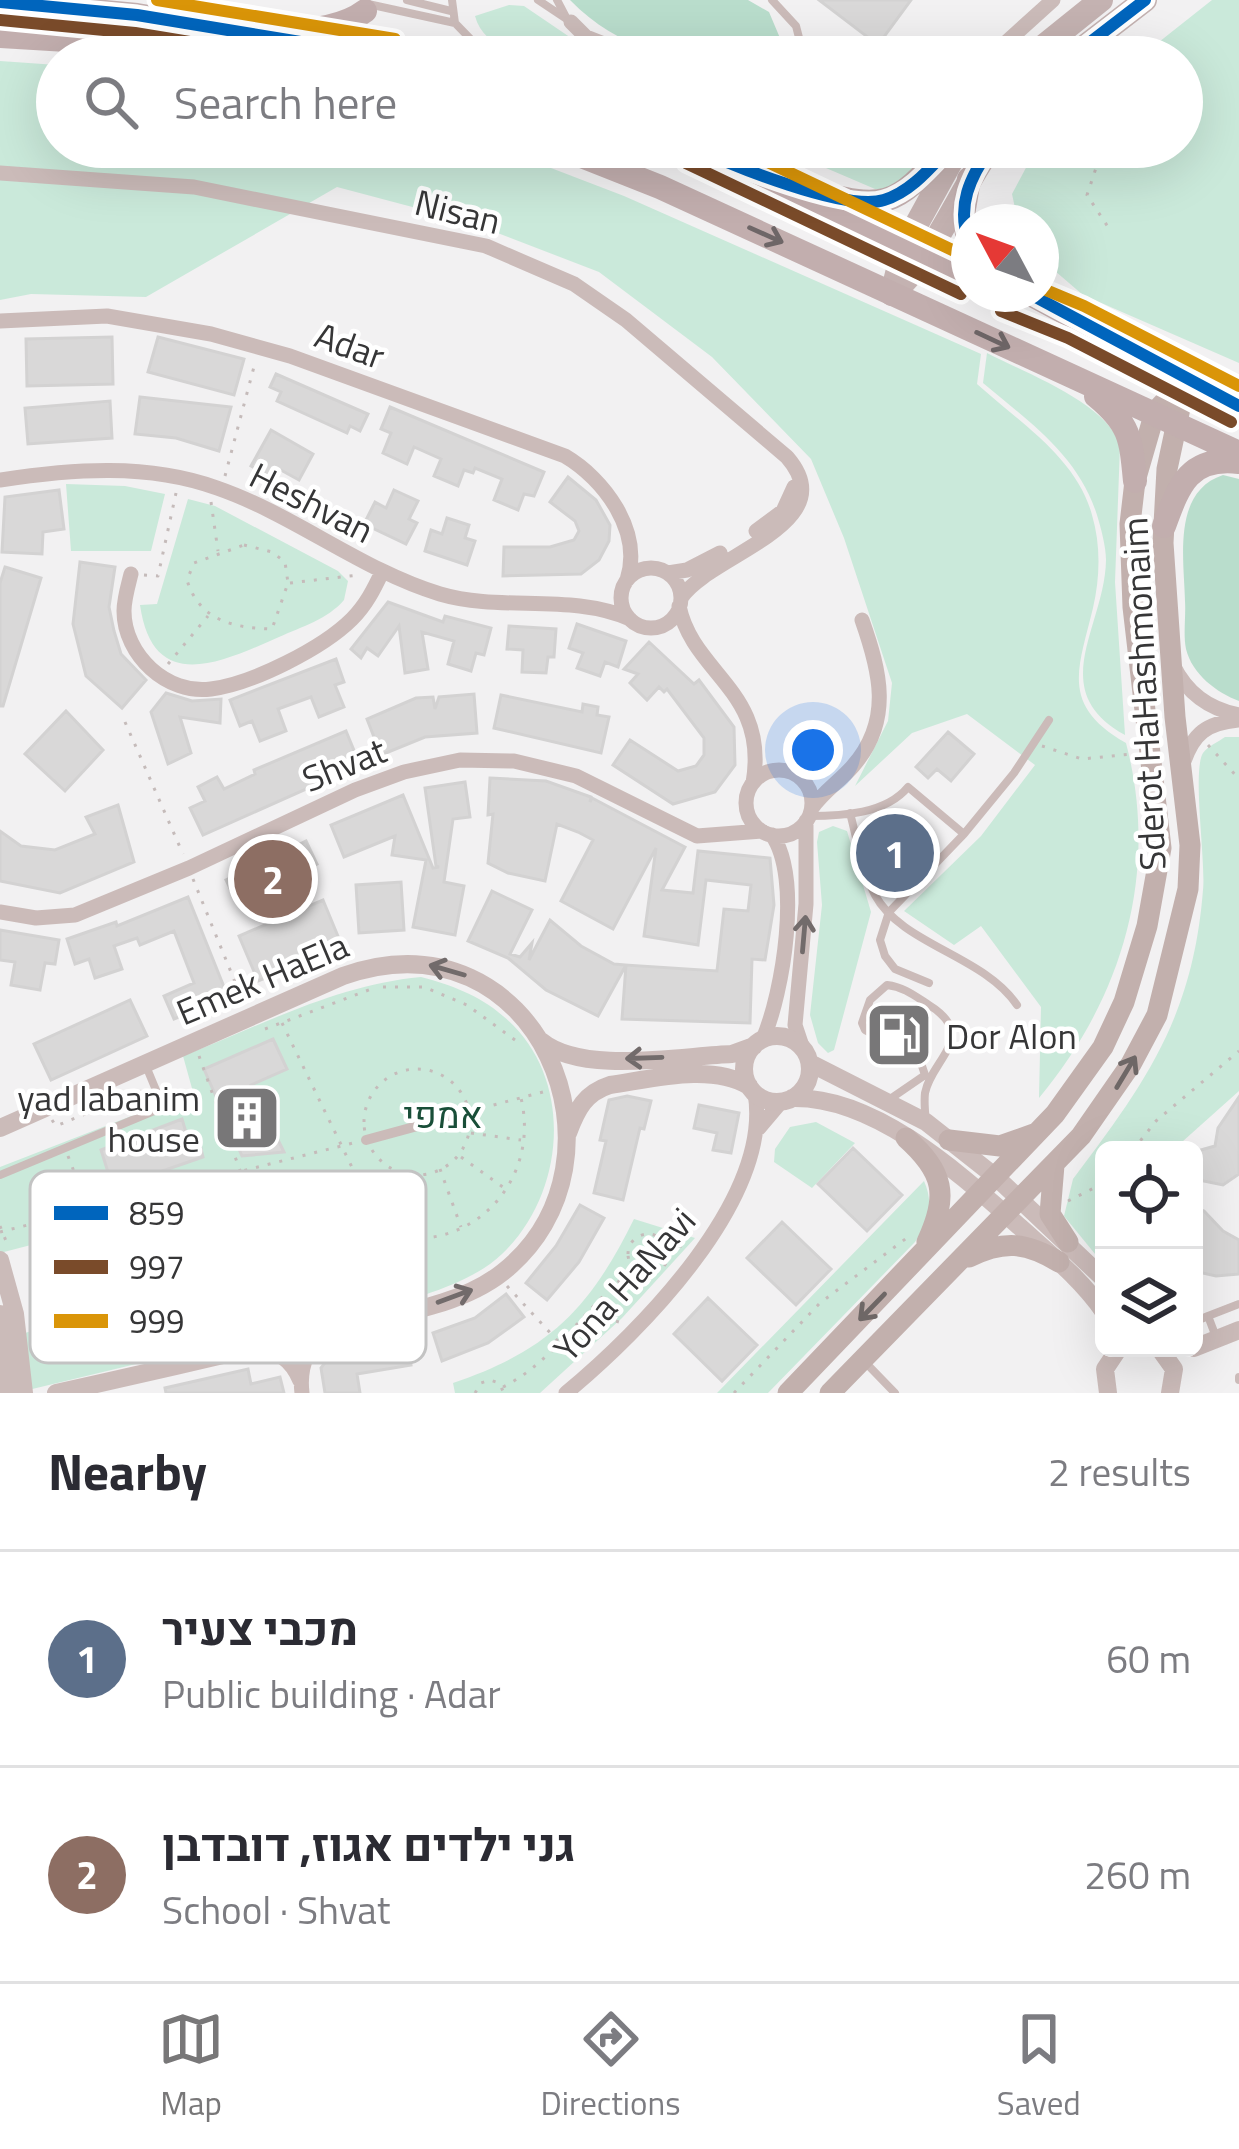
<!DOCTYPE html>
<meta charset="utf-8">
<style>
:root{--surface:#fff;--page:#f7f7f7;--text:#2b2b33;--muted:#7c7c81;--line:#e1e1e2;--accent:#787778}
body{margin:0;font-family:"Titillium Web",Heebo,sans-serif;background:var(--page);color:var(--text)}
.controls{position:absolute;right:36px;bottom:36px;display:grid;overflow:hidden;border-radius:18px;box-shadow:0 12px 48px #0002}
.controls button{width:108px;height:108px;display:grid;place-items:center;padding:0;border:0;border-bottom:3px solid var(--line);background:var(--surface);color:var(--text);font:60px sans-serif}
.compass{position:absolute;left:951px;top:204px;width:108px;height:108px;border-radius:50%;background:var(--surface);box-shadow:0 12px 48px #0002;rotate:311deg}
.you{position:absolute;left:813px;top:750px;width:42px;height:42px;margin:-30px;border:9px solid #fff;border-radius:50%;background:#1a73e8;box-shadow:0 0 0 18px #1a73e833}
.badge{display:grid;place-items:center;width:78px;height:78px;border-radius:50%;background:var(--accent);color:#fff;font-size:39px;font-weight:700}
.pin{position:absolute;translate:-50% -50%;border:6px solid #fff;box-shadow:0 3px 12px #0006}
.list{margin:0;padding:0;list-style:none}
h2{display:flex;justify-content:space-between;align-items:center;height:156px;margin:0;padding:0 48px;font-size:51px}
h2 small{font-size:39px;font-weight:400;color:var(--muted)}
.list li{display:grid;grid-template-columns:78px 1fr auto;gap:36px;align-items:center;box-sizing:border-box;height:216px;padding:0 48px;border-top:3px solid var(--line)}
.list b{display:block;font-size:45px;white-space:nowrap}
.list p{margin:0;font-size:39px;white-space:nowrap;color:var(--muted)}
.list em{font-size:39px;font-style:normal;color:var(--muted)}
.icon{flex:none;width:66px;height:66px;fill:none;stroke:currentColor;stroke-width:2;stroke-linecap:round;stroke-linejoin:round}
.map{position:relative;flex:none;width:1239px;height:1393px;overflow:hidden}
.search{position:absolute;background:var(--surface);box-shadow:0 12px 48px #0002;left:36px;right:36px;top:36px;height:132px;display:flex;align-items:center;gap:30px;box-sizing:border-box;padding:0 42px;border-radius:66px;color:var(--muted);font-size:45px}
.sheet{height:588px;background:var(--surface)}
nav{display:flex;justify-content:space-around;align-items:center;box-sizing:border-box;height:168px;border-top:3px solid var(--line);background:var(--surface);font-size:33px;color:var(--muted)}
nav a{display:grid;justify-items:center;gap:6px}
nav .on{color:var(--accent)}
.map>svg:first-child{display:block}
.green{fill:#cae9da}
.forest{fill:#b9ddcc}
.building{fill:#d9d8d8;stroke:#d3d2d2;stroke-width:3}
.lines{fill:none;stroke-linecap:round;stroke-linejoin:round}
.path{stroke:#c5bbba;stroke-width:3;stroke-dasharray:3 9;stroke-linecap:butt}
.service{stroke:#cbbbb9;stroke-width:8}
.pedestrian{stroke:#cbbbb9;stroke-width:10}
.minor{stroke:#cbbbb9;stroke-width:15}
.tertiary{stroke:#cbbbb9;stroke-width:18}
.secondary{stroke:#c2b0ad;stroke-width:21}
.primary{stroke:#c4b2b1;stroke-width:24}
.trunk{stroke:#c2aeae;stroke-width:24}
.bus-1-casing{stroke:#fff;stroke-width:21}
.bus-2-casing{stroke:#fff;stroke-width:21}
.bus-3-casing{stroke:#fff;stroke-width:21}
.bus-1{stroke:#0065bd;stroke-width:12}
.bus-2{stroke:#7a4b2a;stroke-width:12}
.bus-3{stroke:#da9508;stroke-width:12}
.oneway{stroke:#6e6667}
.oneway2{stroke:#726b6b}
.oneway3{stroke:#6e6766}
.labels{text-anchor:middle;dominant-baseline:central;stroke-width:9;stroke-linejoin:round;paint-order:stroke}
.street-label{font-size:36px;fill:#363637;stroke:#fff}
.poi-label{font-size:36px;fill:#363637;stroke:#fff;text-anchor:start}
.park-label{font-size:36px;fill:#194e38;stroke:#fff}
.key{fill:#fff;stroke:#c3c3c3;stroke-width:3}
.key-label{font-size:33px;fill:#363637}
</style>
<div class="map">
<svg width="1239" height="1393" viewBox="0 0 1239 1393">
<rect width="100%" height="100%" fill="#f2f1f2"/>
<!-- green -->
<path class="green" d="M1212,0H1239V363L1083,295L1041,259V222H1018L1012,194L1037,147H1182V57H1140Z
M509,5L524,6L577,42L612,57C573,57 488,66 475,16Z
M0,61L57,65V147H496L624,196L981,354L977,384C1019,422 1077,458 1092,515C1101,545 1100,578 1093,608C1078,670 1060,705 1126,743C1160,872 1123,997 1039,1098L1041,1007L981,926L954,945L904,911L981,836L1035,765L967,714L912,733L855,786L888,721L892,683L844,538L811,459L712,357L599,272L469,222L337,187L146,297L31,294L0,300Z
M777,147H929C913,168 903,191 875,189Z
M987,353C1025,373 1109,404 1120,446L1115,582L1125,735C1044,690 1105,627 1106,560C1106,547 1101,528 1097,515C1078,455 1029,422 983,383Z
M66,484L125,486L165,494L151,551H71Z
M188,499L215,506L338,571L348,581L344,600C328,619 301,627 279,637C222,662 153,696 140,605L157,604Z
M1225,737H1239V1091L1173,1150H1104V1265L1064,1216L1073,1179C1147,1081 1193,1016 1203,890C1206,862 1192,771 1203,753C1208,746 1218,742 1225,737Z
M833,826L847,831L871,912L834,1050L828,1053L818,1043L810,1015L822,905L817,842L819,832Z
M421,977C451,985 479,995 503,1016C575,1076 567,1192 502,1254C478,1277 444,1288 413,1299L363,1200L409,1297L284,1330L285,1310L267,1290L189,1315L185,1332L190,1351L24,1391L22,1334L127,1300L112,1224L0,1253V1167L193,1092L183,1056C262,1025 336,985 421,977Z
M816,1122L855,1143L812,1188L774,1162L775,1149L790,1127Z
M924,1181C934,1204 929,1221 915,1242L768,1393H717Z
M634,1219L695,1238L622,1318L540,1393H455L453,1383C549,1350 589,1310 634,1219Z"/>
<!-- forest -->
<path class="forest" d="M570,0H748L769,12L788,57C702,57 636,67 570,0Z
M1223,475L1239,479V701C1217,693 1192,674 1186,649C1183,635 1186,616 1185,601C1184,558 1172,492 1223,475Z"/>
<!-- building -->
<path class="building" d="M819,0H911L878,45Z
M112,337L113,384L27,386L26,339Z
M158,337L244,359L234,395L148,372Z
M276,374L368,414L360,431L350,426L347,433L277,401L281,392L270,387Z
M140,397L231,407L219,451L176,438L135,434Z
M110,401L112,438L28,444L25,408Z
M390,407L544,472L534,496L524,494L518,510L494,500L502,479L475,468L473,473L464,470L458,486L434,476L441,459L414,447L407,464L383,453L391,433L381,429Z
M271,430L313,454L299,480L279,469L274,479L251,466Z
M568,477L596,500L610,525L609,541L599,560L581,574L503,576L504,547H550L574,540L579,531L575,521L550,502Z
M59,490L64,529L43,532L42,554L2,552L5,497Z
M394,490L418,501L409,519L417,523L406,544L364,524L375,502L386,508Z
M447,518L469,525L465,538L475,541L467,565L425,551L431,530L442,534Z
M80,562L115,567L109,607L114,631L121,654L146,680L122,708L86,676L73,624Z
M5,567L41,578L3,706H0V583Z
M388,602L443,622L445,616L491,628L484,655L476,653L471,671L448,664L454,641L422,632L428,669L405,673L399,626L378,656L367,648L361,658L351,649Z
M577,624L626,641L618,667L605,662L600,676L577,668L583,653L569,648Z
M509,626L556,629L554,657H548L546,673L522,672L523,650L507,649Z
M649,642L694,684L699,680L734,727L735,765L715,792L673,804L613,765L630,740L678,771L696,766L704,755V738L667,689L664,692L659,687L647,700L630,683L638,674L624,669Z
M336,659L344,682L335,685L344,707L319,717L311,697L278,709L286,731L260,741L252,721L240,726L230,700Z
M166,693L192,701L221,699L220,723L180,717L191,753L168,764L151,712Z
M474,694L477,733L425,737L381,755L367,719L416,698L433,697L435,709L439,697Z
M501,695L582,712L583,704L598,707L597,715L609,717L601,753L494,728Z
M66,711L103,750L65,791L25,754Z
M346,731L360,765L203,835L190,808L205,801L198,787L217,777L224,789L255,774L254,770Z
M948,732L974,754L951,781L937,769L928,778L916,767Z
M490,778L546,781L591,797L590,802L592,798L685,847L662,890L693,893L698,851L770,858L774,905L765,960L752,959L750,1023L622,1019L626,965L717,971L724,909L748,911L751,885L706,880L698,945L644,936L656,848L613,929L561,901L593,840L578,832L557,824L545,881L508,873L488,863L493,814L488,815Z
M465,782L470,817L453,819L444,882L464,886L455,935L413,927L426,860L392,855L395,836L344,857L331,825L403,795L433,868L439,867L436,866L425,788Z
M118,805L134,862L60,893L0,881V831L21,846L55,850L95,834L86,817Z
M306,841L317,864L237,903L226,880Z
M401,882L404,930L359,933L356,885Z
M492,891L532,910L510,954L520,957L532,943L529,960L550,920L581,946L614,964L626,965L598,1016L546,990L508,958L468,941Z
M188,897L228,997L174,1019L164,996L194,983L174,931L140,945L137,938L114,946L122,969L95,978L89,959L75,964L67,939L116,922L117,926Z
M323,900L342,946L258,981L239,936Z
M0,930L59,940L55,964L45,963L40,990L11,985L15,962L0,960Z
M130,1000L147,1036L51,1080L34,1044Z
M273,1039L287,1069L251,1085L284,1152L242,1156L204,1069Z
M627,1096L651,1101L644,1129L640,1128L623,1200L594,1193L606,1141L600,1140L609,1100Z
M1239,1097V1174L1223,1185L1194,1179V1152L1215,1146L1218,1128Z
M699,1105L739,1113L731,1153L713,1150L717,1133L694,1128Z
M182,1119L188,1139L198,1136L203,1157L113,1188L101,1150Z
M853,1148L902,1195L867,1231L818,1184Z
M580,1205L604,1218L579,1262L547,1300L526,1283L556,1246Z
M1194,1207L1204,1211L1223,1231L1239,1240V1274L1216,1276L1194,1271Z
M782,1222L831,1269L796,1305L747,1258Z
M506,1294L524,1317L488,1343L442,1361L433,1333L475,1318Z
M708,1298L757,1345L722,1381L674,1334Z
M407,1337L411,1365L357,1374L360,1393H325L321,1368L336,1348Z
M248,1369L251,1384L280,1377L284,1393H166L165,1388Z"/>
<g class="lines">
<!-- path -->
<path class="path" d="M1103,147L1087,195L1108,227
M225,476L255,363
M211,502L218,551
M244,545L272,552L285,562L288,583L272,629C233,628 199,620 187,580L194,563Z
M144,575L158,576L176,493
M290,583L358,575
M168,664L208,616
M125,722L183,854
M1208,745L1239,779
M1042,746L1082,759L1132,754
M193,879L244,1004
M383,987H424L467,1005L515,1040
M282,1023L414,1295
M265,1029L374,988
M199,1056L295,1324
M364 1122a53 53 0 1 1 106 0a53 53 0 1 1-106 0Z
M482,1108L543,1092
M52,1120L56,1126L146,1089
M471,1133L521,1140
M1133,1150L1156,1121L1239,1051
M68,1156L88,1208
M461,1157L507,1190
M440,1169L461,1227
M1194,1189L1200,1197L1194,1206
M1068,1201L1104,1183
M0,1226L8,1246
M0,1232L353,1143
M628 1254a20 20 0 1 1 40 0a20 20 0 1 1-40 0Z
M386,1235C471,1256 541,1181 521,1098
M400,1236L411,1175
M667,1244L687,1247
M507,1286L578,1363
M617,1323L625,1295L619,1282
M503,1387C557,1360 586,1304 634,1269
M475,1393L481,1383L490,1380L499,1383L504,1393
M734,1393L820,1303L912,1234"/>
<!-- service -->
<path class="service" d="M407,0L451,11
M452,0L455,23L488,57
M538,0L571,22
M557,0L566,17
M772,0L796,26L804,57
M368,4L455,23
M850,813C857,839 862,871 875,895C902,945 983,955 1017,1005
M809,816C842,816 886,814 908,787L964,834
M929,983L895,969L885,956L880,940L889,912L964,834L1014,773L1049,720
M146,1066L163,1107
M890,1099L925,1075L920,1060L865,1030L862,1023L870,1000L887,985C904,987 915,996 929,1005C979,1036 931,1060 925,1093C924,1102 925,1113 926,1122
M0,1175L195,1094
M1194,1322L1208,1316
M1216,1337L1208,1316L1239,1304
M863,1360L895,1393
M1239,1377V1380"/>
<!-- pedestrian -->
<path class="pedestrian" d="M366,1140L469,1112"/>
<!-- minor -->
<path class="minor" d="M571,22L586,37L637,57
M990,57L1053,0
M0,173L194,187L486,246L574,284L626,320L787,457C846,525 710,554 681,598
M0,321L107,316L211,334L290,356L565,456C604,479 643,531 627,580
M0,480C72,469 148,463 217,488C295,515 361,570 440,594C501,612 572,593 630,619
M756,531L783,511L794,487
M621 598a30 30 0 1 1 60 0a30 30 0 1 1-60 0Z
M668,573L687,570L720,553
M131,574C128,586 124,599 124,611C124,655 167,695 211,689C252,684 323,648 352,619C366,605 374,589 382,572
M679,606C693,674 769,691 753,783
M1173,665C1187,693 1208,709 1239,715
M1183,764C1193,733 1207,723 1238,720
M746 803a33 33 0 1 1 66 0a33 33 0 1 1-66 0Z
M812,808C823,792 840,781 853,766C893,720 880,671 862,620
M0,912L36,918L75,915L189,868L355,790L404,772L460,760L514,761L576,776L697,836L762,831
M763,1039C783,992 802,878 772,835
M802,1046L795,1025L806,904V821
M759,1128L781,1102
M254,1348C277,1351 291,1359 300,1381
M302,1393C299,1368 306,1348 326,1333
M566,1393C641,1331 773,1198 755,1093"/>
<!-- tertiary -->
<path class="tertiary" d="M744 1069a33 33 0 1 1 66 0a33 33 0 1 1-66 0Z
M541,1041C582,1075 680,1056 732,1054L754,1046
M810,1063L926,1122L997,1178L1104,1279
M792,1098C876,1096 961,1175 1020,1227C1050,1254 1081,1279 1104,1312
M0,1128L343,976C538,907 642,1161 503,1272C459,1307 393,1314 340,1327C246,1350 151,1372 56,1393
M568,1133C577,1109 585,1093 610,1085C652,1079 711,1063 749,1086
M0,1260L15,1314L24,1393
M0,1314L8,1393
M1159,1348L1174,1369L1170,1393
M1194,1348L1239,1330
M1108,1393L1105,1369L1119,1348"/>
<!-- secondary -->
<path class="secondary" d="M906,1138C944,1172 949,1195 927,1242
M949,1140L1000,1146L1034,1134
M1054,1165L1050,1214L1068,1242
M969,1257C1004,1240 1026,1242 1059,1262
M788,1393L1055,1114L1103,1047L1124,1002L1147,926L1161,848L1133,607L1130,524L1135,481L1155,412L1186,379
M830,1393L1081,1136L1131,1064L1157,1015L1188,889L1190,845L1175,717L1163,543L1167,469L1186,380"/>
<!-- primary -->
<path class="primary" d="M1030,57L1101,0
M1071,57L1145,0
M892,294C936,255 957,195 991,147
M892,294L903,249L959,147"/>
<!-- trunk -->
<path class="trunk" d="M0,2L137,15L392,57
M288,31C313,30 344,27 365,11
M0,36L67,40L208,57
M559,147L660,187L1239,453
M694,147L969,278
M969,179L963,215L969,242
M807,189C889,213 893,206 950,147
M1030,294L1239,406
M1096,396C1130,424 1131,438 1135,481
M1164,526C1179,485 1189,456 1239,462"/>
<defs>
<path id="bus-1" d="M0,2L137,15L392,57
M1071,57L1145,0
M694,147C731,165 846,212 884,200C911,192 931,167 950,147
M969,242C956,206 970,177 991,147
M1030,294L1239,406"/>
<path id="bus-2" d="M0,20L135,33L281,57
M686,163L961,294
M1001,311L1068,338L1231,422"/>
<path id="bus-3" d="M157,0L395,39
M736,147L969,258
M1041,288L1084,306L1239,386"/>
</defs>
<!-- bus-1 casing -->
<use href="#bus-1" class="bus-1-casing"/>
<!-- bus-2 casing -->
<use href="#bus-2" class="bus-2-casing"/>
<!-- bus-3 casing -->
<use href="#bus-3" class="bus-3-casing"/>
<!-- bus-1 -->
<use href="#bus-1" class="bus-1"/>
<!-- bus-2 -->
<use href="#bus-2" class="bus-2"/>
<!-- bus-3 -->
<use href="#bus-3" class="bus-3"/>
</g>
<!-- one-way arrows -->
<defs><path id="oneway-shaft" d="M-6 0H5M1.5-3L5.5 0L1.5 3" fill="none" stroke-width="1.6" stroke-linecap="round" stroke-linejoin="round" transform="scale(3)"/></defs>
<g class="oneway">
<use href="#oneway-shaft" transform="translate(766 235) rotate(24)"/>
<use href="#oneway-shaft" transform="translate(993 340) rotate(25)"/>
</g>
<g class="oneway2">
<use href="#oneway-shaft" transform="translate(804 934) rotate(-85)"/>
<use href="#oneway-shaft" transform="translate(447 970) rotate(-164)"/>
<use href="#oneway-shaft" transform="translate(644 1058) rotate(178)"/>
<use href="#oneway-shaft" transform="translate(455 1296) rotate(-20)"/>
</g>
<g class="oneway3">
<use href="#oneway-shaft" transform="translate(1126 1072) rotate(-59)"/>
<use href="#oneway-shaft" transform="translate(872 1307) rotate(134)"/>
</g>
<!-- icons -->
<defs>
<symbol id="fuel-square" viewBox="-11 -11 22 22"><rect x="-9" y="-9" width="18" height="18" rx="4" fill="#787778" stroke="#fff"/><path d="M-5.5-6h7V0h2V4h1.3V-2.5L3-4.5l.8-.8L6-3V5H2.5V1h-1V6h-7ZM-4.2-4.7v3.2H.2V-4.7Z" fill="#fff"/></symbol>
<symbol id="building-square" viewBox="-11 -11 22 22"><rect x="-9" y="-9" width="18" height="18" rx="4" fill="#787778" stroke="#fff"/><path d="M-4-6H4V6H1V3H-1V6H-4ZM-2.5-4.3h1.7v1.8h-1.7ZM.8-4.3h1.7v1.8H.8ZM-2.5-1h1.7V.8h-1.7ZM.8-1h1.7V.8H.8Z" fill="#fff"/></symbol>
</defs>
<g fill-rule="evenodd">
<use href="#fuel-square" x="861" y="997" width="76" height="76"/>
<use href="#building-square" x="209" y="1080" width="76" height="76"/>
</g>
<g class="labels">
<!-- street labels -->
<g class="street-label">
<text transform="translate(458 211) rotate(14)">Nisan</text>
<text transform="translate(350 345) rotate(20)">Adar</text>
<text transform="translate(312 502) rotate(27)">Heshvan</text>
<text transform="translate(1143 694) rotate(-93)">Sderot HaHashmonaim</text>
<text transform="translate(344 764) rotate(-22)">Shvat</text>
<text transform="translate(262 978) rotate(-23)">Emek HaEla</text>
<text transform="translate(624 1284) rotate(-48)">Yona HaNavi</text>
</g>
<!-- poi labels -->
<g class="poi-label">
<text x="946" y="1035">Dor Alon</text>
<text x="200" y="1097" text-anchor="end">yad labanim<tspan x="200" dy="41">house</tspan></text>
</g>
<!-- park labels -->
<g class="park-label">
<text x="443" y="1114">אמפי</text>
</g>
</g>
<!-- legend -->
<rect x="30" y="1171" width="396" height="192" rx="18" class="key"/>
<rect x="54" y="1206" width="54" height="14" fill="#0065bd"/>
<rect x="54" y="1260" width="54" height="14" fill="#7a4b2a"/>
<rect x="54" y="1314" width="54" height="14" fill="#da9508"/>
<g class="key-label">
<text x="129" y="1225">859</text>
<text x="129" y="1279">997</text>
<text x="129" y="1333">999</text>
</g>
</svg>
<div class="controls">
<button><svg class="icon" aria-label="locate" viewBox="0 0 24 24"><circle cx="12" cy="12" r="6"/><path d="M12 2v4M12 18v4M2 12h4M18 12h4"/></svg></button>
<button><svg class="icon" aria-label="layers" viewBox="0 0 24 24"><path d="M12 4l9 5-9 5-9-5zM3 14l9 5 9-5"/></svg></button>
</div>
<svg class="compass" viewBox="-18 -18 36 36"><path d="M0-13l5 13h-10z" fill="#e53935"/><path d="M0 13l5-13h-10z" fill="#7c7c81"/></svg>
<div class="you"></div>
<div class="pin badge" style="left:895px;top:853px;background:#5c6f8a">1</div>
<div class="pin badge" style="left:273px;top:879px;background:#8d6e63">2</div>
<div class="search"><svg class="icon" aria-label="search" viewBox="0 0 24 24"><circle cx="10" cy="10" r="6"/><path d="M15 15l6 6"/></svg>Search here</div>
</div>
<section class="sheet">
<h2>Nearby<small>2 results</small></h2>
<ul class="list">
<li><span class="badge" style="background:#5c6f8a">1</span><div><b>מכבי צעיר</b><p>Public building · Adar</p></div><em>60 m</em></li>
<li><span class="badge" style="background:#8d6e63">2</span><div><b>גני ילדים אגוז, דובדבן</b><p>School · Shvat</p></div><em>260 m</em></li>
</ul>
</section>
<nav>
<a class="on"><svg class="icon" aria-label="map" viewBox="0 0 24 24"><path d="M3 6l6-2 6 2 6-2v14l-6 2-6-2-6 2zM9 4v14M15 6v14"/></svg>Map</a>
<a><svg class="icon" aria-label="directions" viewBox="0 0 24 24"><path d="M12 3l9 9-9 9-9-9zM9 14v-3h6M13 9l2 2-2 2"/></svg>Directions</a>
<a><svg class="icon" aria-label="saved" viewBox="0 0 24 24"><path d="M7 4h10v16l-5-4-5 4z"/></svg>Saved</a>
</nav>
